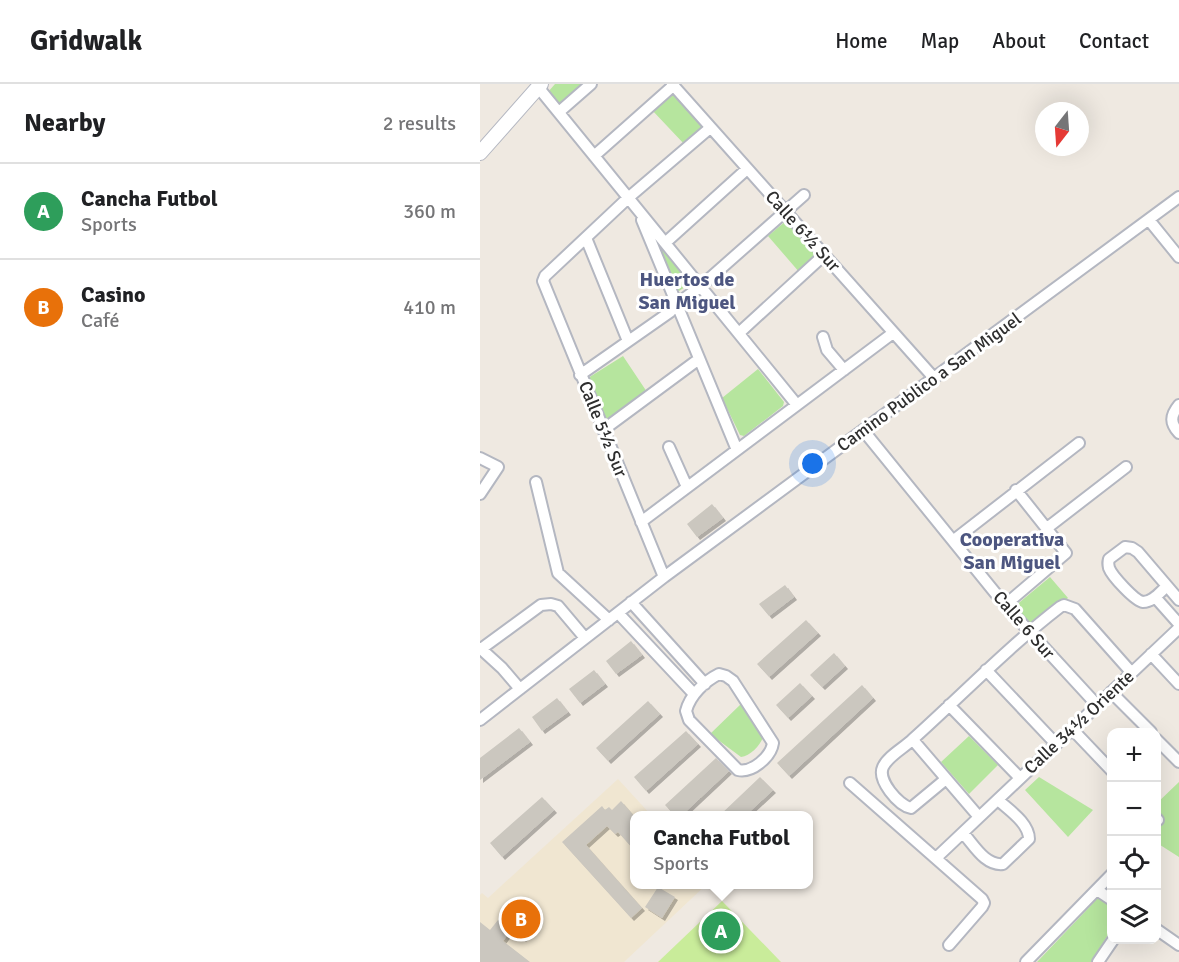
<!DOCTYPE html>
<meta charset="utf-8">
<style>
:root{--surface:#fff;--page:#f2f2f2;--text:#202124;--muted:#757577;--line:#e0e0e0;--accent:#0b8043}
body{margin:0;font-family:Signika,sans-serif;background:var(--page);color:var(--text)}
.controls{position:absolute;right:18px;bottom:18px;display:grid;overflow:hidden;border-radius:12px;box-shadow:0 6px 24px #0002}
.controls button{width:54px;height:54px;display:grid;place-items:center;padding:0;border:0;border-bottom:2px solid var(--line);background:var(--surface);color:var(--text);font:30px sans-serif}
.compass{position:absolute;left:555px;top:18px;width:54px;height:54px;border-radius:50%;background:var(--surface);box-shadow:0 6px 24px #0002;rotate:197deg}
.you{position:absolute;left:333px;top:380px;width:21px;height:21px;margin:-15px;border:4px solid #fff;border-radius:50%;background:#1a73e8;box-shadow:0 0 0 9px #1a73e833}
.badge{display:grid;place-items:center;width:39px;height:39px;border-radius:50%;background:var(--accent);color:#fff;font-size:20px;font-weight:700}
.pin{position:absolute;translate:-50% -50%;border:3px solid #fff;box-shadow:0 2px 6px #0006}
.popup{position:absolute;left:150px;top:727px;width:183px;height:78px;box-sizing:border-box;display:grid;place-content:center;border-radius:12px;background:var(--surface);filter:drop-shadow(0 2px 4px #0005);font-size:20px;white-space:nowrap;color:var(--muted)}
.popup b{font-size:22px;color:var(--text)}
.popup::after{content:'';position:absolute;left:50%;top:100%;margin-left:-12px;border:12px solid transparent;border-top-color:var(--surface)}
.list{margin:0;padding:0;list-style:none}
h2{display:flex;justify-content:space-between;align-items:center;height:78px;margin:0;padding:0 24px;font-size:26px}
h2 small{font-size:20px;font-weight:400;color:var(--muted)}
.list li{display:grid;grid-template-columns:39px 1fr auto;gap:18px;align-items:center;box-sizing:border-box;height:96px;padding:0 24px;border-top:2px solid var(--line)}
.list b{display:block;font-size:22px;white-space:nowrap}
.list p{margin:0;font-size:20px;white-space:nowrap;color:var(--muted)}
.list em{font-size:20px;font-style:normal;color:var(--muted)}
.icon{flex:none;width:33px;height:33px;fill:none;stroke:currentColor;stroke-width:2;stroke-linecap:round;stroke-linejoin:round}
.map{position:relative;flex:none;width:699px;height:878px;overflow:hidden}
header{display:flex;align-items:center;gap:36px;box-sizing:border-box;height:84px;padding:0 30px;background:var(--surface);border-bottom:2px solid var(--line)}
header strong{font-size:28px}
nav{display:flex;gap:33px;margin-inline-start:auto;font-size:21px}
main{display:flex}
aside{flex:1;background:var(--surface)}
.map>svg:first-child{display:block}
.education{fill:#f0e6d1}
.green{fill:#b6e59e}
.pitch{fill:#c9ec9a}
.building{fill:#cbc7bf;filter:url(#shadow)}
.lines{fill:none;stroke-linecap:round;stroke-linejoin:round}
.minor-casing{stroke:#b4b7c1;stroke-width:14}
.tertiary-casing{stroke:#b4b7c1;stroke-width:16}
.minor{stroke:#fff;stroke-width:10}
.tertiary{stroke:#fff;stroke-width:14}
.labels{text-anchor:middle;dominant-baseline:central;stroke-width:6;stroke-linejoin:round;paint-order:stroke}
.street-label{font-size:18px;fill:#2e2e2e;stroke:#fff}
.neighbourhood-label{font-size:20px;font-weight:bold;fill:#4d5680;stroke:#fff}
</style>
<header>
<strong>Gridwalk</strong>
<nav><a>Home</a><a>Map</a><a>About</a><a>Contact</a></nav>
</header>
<main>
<aside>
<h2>Nearby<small>2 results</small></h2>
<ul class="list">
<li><span class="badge" style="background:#2e9e5b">A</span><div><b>Cancha Futbol</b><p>Sports</p></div><em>360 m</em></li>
<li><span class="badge" style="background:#e8710a">B</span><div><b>Casino</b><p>Café</p></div><em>410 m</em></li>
</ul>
</aside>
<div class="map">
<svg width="699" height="878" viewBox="0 0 699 878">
<defs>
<filter id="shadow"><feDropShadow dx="3" dy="3" stdDeviation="0" flood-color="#0004"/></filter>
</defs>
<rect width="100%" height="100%" fill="#efe9e1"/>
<!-- education -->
<path class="education" d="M138,695L171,731L154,732V800L226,801L144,878H0V811L2,809L8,814Z"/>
<!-- green -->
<path class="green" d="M75,0H106L82,22L68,8Z
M193,5L226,43L205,61L171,25Z
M307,136L338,173L320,189L288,152Z
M175,153L208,194V201L199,207L195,205Z
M143,272L167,308L128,339L108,294Z
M278,285L304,318L303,322L264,352L260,351L242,314Z
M570,493L588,514L552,544L534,523Z
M261,620L283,653C280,662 270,672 261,673L230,650Z
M489,652L518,681L489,710L461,678Z
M559,693L613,726L588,753L545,706Z
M699,698V773L677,759L676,720Z
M618,814L631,823V846L611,878H557Z"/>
<!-- pitch -->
<path class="pitch" d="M242,817L301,878H178Z"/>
<!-- building -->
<path class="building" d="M232,420L243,434L217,453L207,440Z
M305,501L314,513L289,532L279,520Z
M326,536L338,549L289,593L277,580Z
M151,557L162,571L136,590L126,577Z
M354,569L365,582L342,603L330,591Z
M114,586L125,600L100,619L89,605Z
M320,599L332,612L308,634L296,621Z
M382,601L393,614L309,692L297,679Z
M77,614L88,628L62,647L52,633Z
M168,617L180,630L128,677L116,664Z
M39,644L50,658L0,696V674Z
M206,647L218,660L166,707L154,693Z
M236,674L249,687L201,732H195L185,721Z
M280,693L293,706L265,732H239Z
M62,713L74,726L22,773L10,759Z
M141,717L154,732V766L138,748L135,750L127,742L106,761L162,824L151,834L82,758L122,722L125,726L129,723L132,726Z
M178,803L195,813L182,834L165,823Z
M39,815L60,832L43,855L31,846L23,857L50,878H0V838L10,846L18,836L21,838Z"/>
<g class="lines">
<defs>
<path id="minor" d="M192,0L454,294
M58,3L317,321
M79,28L111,0
M114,72L194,1
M162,136L257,366
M669,136L699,173
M106,154L148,257
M185,159L267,85
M259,249L344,171
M343,253L347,266L364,286
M100,291L190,228L197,220L221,202L324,111
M699,321C690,332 690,339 699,349
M123,346L219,275
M383,346L525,521L617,621
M189,363L207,403
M0,374L18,383L0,410
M56,398L78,489L129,536
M161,438L413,249
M567,444L646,383
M474,456L599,359
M184,493L63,197L65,192L148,114L230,44
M687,502C680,508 673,518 663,518C655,517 632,492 629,484C628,479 628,479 629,475L645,463L652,464L658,468L699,516
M675,513L699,540
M151,518L225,600
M525,521L586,469L536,406
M138,529L214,610
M0,564L22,584L40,605
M1,565L61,521L71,520L78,522L105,554
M671,570L699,600
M506,586L576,660
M239,590L246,592L253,597L293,659C291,673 272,689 258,686L209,636L206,627C210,611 225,597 239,590Z
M631,608L671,648
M469,621L540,694
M0,636L184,493L699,113
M592,645L632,687
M676,655L699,678
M433,656L499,733
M466,695L431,724C418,721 397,696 403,683C408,672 424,664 433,655C482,611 527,564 580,523L584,521L595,525L651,588
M370,699L502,815L504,819L502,823L469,861
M676,734L678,736
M483,749C494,761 505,782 523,780L549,755C549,739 529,726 518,716
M456,774L699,544
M617,806L632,816
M676,845L699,861
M546,878L632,790
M618,878L633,856"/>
<path id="tertiary" d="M0,69L61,0"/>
</defs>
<!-- minor casing -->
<use href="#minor" class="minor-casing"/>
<!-- tertiary casing -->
<use href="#tertiary" class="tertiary-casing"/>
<!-- minor -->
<use href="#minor" class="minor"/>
<!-- tertiary -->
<use href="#tertiary" class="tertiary"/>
</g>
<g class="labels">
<!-- street labels -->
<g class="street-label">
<text transform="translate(323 147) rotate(48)">Calle 6½ Sur</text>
<text transform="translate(449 298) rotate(-36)">Camino Publico a San Miguel</text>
<text transform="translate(123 345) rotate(68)">Calle 5½ Sur</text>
<text transform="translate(544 541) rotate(49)">Calle 6 Sur</text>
<text transform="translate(599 638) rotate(-43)">Calle 34½ Oriente</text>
</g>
<!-- neighbourhood labels -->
<g class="neighbourhood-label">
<text x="207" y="195">Huertos de<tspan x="207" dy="23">San Miguel</tspan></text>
<text x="532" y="455">Cooperativa<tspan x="532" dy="23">San Miguel</tspan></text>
</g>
</g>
</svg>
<div class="controls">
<button>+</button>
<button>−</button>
<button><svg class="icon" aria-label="locate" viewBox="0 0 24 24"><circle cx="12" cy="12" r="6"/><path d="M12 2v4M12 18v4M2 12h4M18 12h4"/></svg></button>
<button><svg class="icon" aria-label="layers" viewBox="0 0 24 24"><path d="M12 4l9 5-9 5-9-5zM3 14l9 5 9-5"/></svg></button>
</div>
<svg class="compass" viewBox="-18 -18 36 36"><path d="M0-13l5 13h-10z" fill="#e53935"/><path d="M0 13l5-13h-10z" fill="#757577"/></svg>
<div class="you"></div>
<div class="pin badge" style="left:241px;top:847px;background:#2e9e5b">A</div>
<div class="popup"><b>Cancha Futbol</b>Sports</div>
<div class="pin badge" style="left:41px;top:835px;background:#e8710a">B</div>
</div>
</main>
